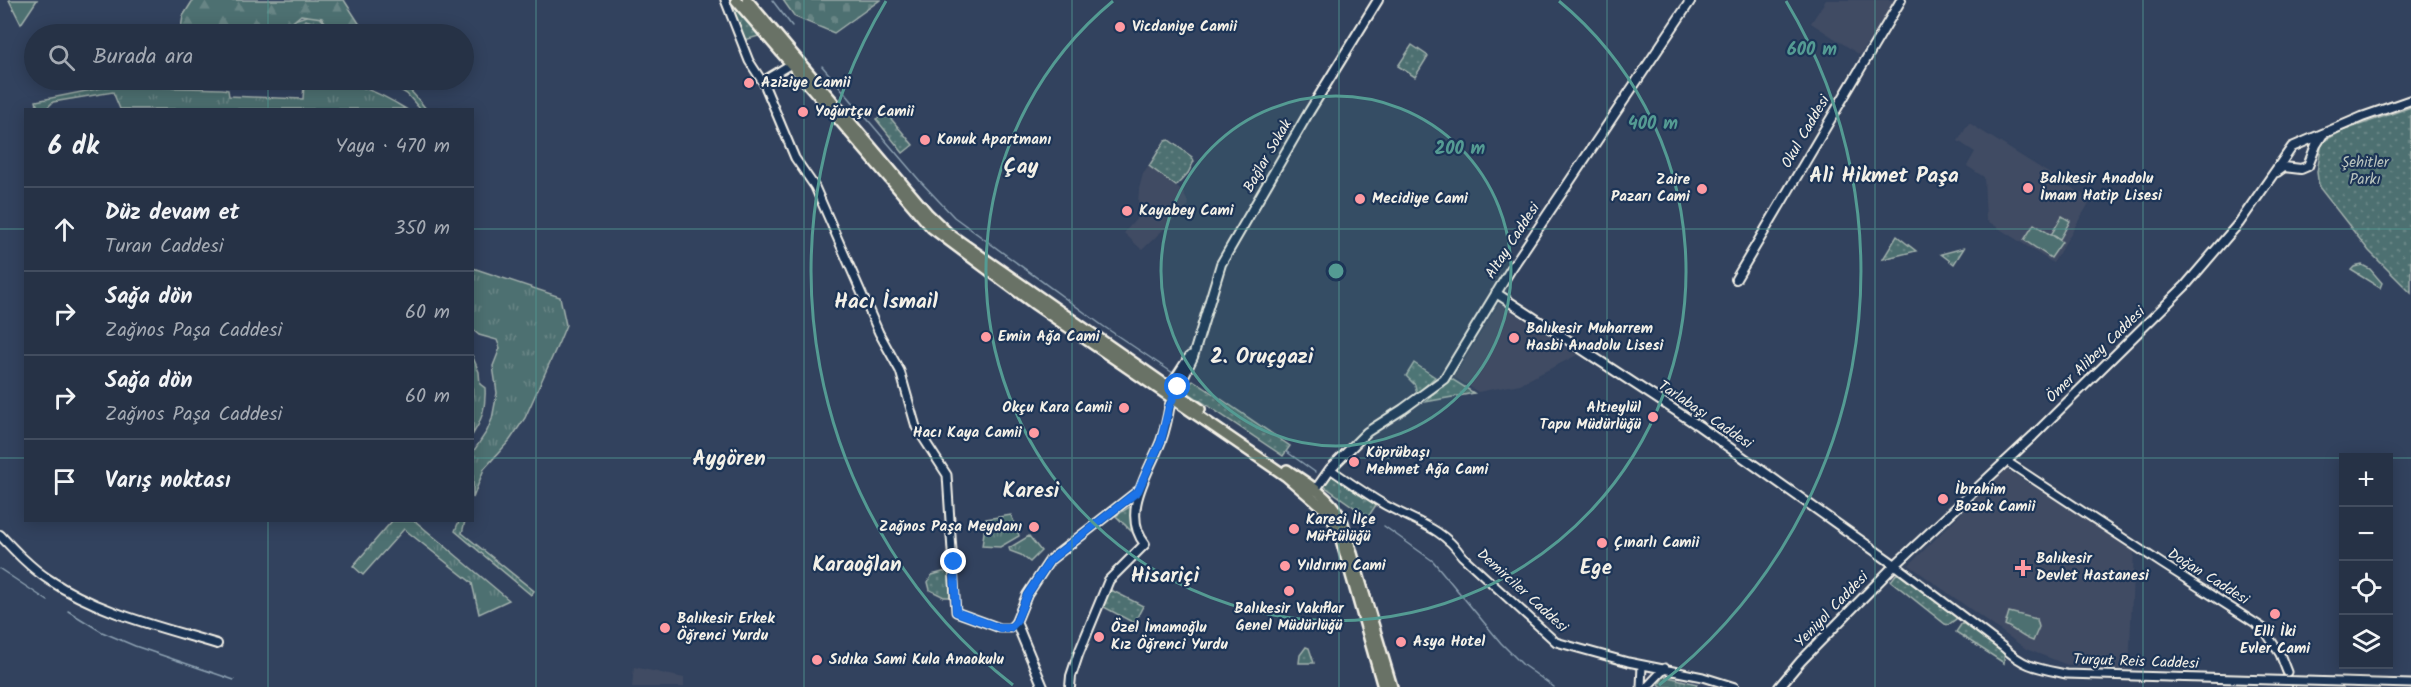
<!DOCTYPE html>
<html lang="tr">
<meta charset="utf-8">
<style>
:root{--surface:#263246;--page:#2e3a4d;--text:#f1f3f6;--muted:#a4aab3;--line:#424d5f}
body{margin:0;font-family:Kalam,sans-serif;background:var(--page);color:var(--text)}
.controls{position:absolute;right:18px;bottom:18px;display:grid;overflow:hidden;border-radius:0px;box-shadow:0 3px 15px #0003}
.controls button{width:54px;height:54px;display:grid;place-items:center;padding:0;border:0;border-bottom:2px solid var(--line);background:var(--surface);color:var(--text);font:30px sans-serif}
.stop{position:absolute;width:18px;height:18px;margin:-14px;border:4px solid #1a73e8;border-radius:50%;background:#fff}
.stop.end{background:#1a73e8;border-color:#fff;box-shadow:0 2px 6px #0008}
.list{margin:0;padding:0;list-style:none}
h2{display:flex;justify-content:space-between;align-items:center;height:78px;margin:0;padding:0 24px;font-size:26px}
h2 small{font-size:20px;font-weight:400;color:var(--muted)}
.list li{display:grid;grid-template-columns:39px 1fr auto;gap:18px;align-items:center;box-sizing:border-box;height:84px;padding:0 24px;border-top:2px solid var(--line)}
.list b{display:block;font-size:22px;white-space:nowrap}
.list p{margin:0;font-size:20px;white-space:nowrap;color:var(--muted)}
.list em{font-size:20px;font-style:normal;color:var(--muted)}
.icon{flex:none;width:33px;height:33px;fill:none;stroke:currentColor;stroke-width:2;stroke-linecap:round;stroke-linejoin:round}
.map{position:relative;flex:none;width:2411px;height:687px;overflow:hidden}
.search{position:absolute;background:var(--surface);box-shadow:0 3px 15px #0003;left:24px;top:24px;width:450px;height:66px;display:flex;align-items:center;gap:15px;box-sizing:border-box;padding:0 21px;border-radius:33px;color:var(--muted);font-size:22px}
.panel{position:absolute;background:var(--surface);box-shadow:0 3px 15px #0003;left:24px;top:108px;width:450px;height:414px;border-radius:0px}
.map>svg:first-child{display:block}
.built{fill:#404b63}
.grass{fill:url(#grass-tufts);stroke:#a1b0ac;stroke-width:1.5}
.forest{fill:url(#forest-firs);stroke:#a1b0ac;stroke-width:1.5}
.cemetery{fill:url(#cemetery-stones);stroke:#a1b0ac;stroke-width:1.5}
.park{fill:url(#park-dots);stroke:#a1b0ac;stroke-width:1.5}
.garden{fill:#4e7071;stroke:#a1b0ac;stroke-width:1.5}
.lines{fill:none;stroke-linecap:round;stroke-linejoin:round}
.stream{stroke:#8ca0b1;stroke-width:1.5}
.tertiary-casing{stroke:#f4f1e8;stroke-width:11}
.secondary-casing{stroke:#f4f1e8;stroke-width:12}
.trunk-casing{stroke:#f4f1e8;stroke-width:14}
.tertiary{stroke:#1d3557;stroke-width:7}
.secondary{stroke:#1d3557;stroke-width:8}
.trunk{stroke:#697266;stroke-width:9}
.route{stroke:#1a73e8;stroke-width:8}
.grid{fill:none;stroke:#549b93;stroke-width:1.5;stroke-opacity:0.55}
.ring{fill:none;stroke:#549b93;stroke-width:3}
.poi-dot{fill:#ff9aa2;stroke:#1d3557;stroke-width:2}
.labels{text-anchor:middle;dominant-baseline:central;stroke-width:4.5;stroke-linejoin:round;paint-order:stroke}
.poi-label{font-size:15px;font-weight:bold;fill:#f4f1e8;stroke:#1d3557;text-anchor:start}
.street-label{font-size:15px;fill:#f4f1e8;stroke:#1d3557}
.park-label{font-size:15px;fill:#bac4be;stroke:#1d3557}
.district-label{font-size:21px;font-weight:bold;fill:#f4f1e8;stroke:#1d3557}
.centre{fill:#549b93;stroke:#1d3557;stroke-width:3}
.ring-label{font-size:18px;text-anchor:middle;font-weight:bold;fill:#549b93;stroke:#1d3557;stroke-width:4.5;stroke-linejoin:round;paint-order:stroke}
</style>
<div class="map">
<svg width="2411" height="687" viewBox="0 0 2411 687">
<defs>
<pattern id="grass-tufts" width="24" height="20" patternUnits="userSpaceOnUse" patternTransform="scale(1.5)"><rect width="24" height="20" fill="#4e7071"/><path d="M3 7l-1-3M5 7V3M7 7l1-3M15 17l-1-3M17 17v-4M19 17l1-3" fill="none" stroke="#688585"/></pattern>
<pattern id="forest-firs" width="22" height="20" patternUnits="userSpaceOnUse" patternTransform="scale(1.5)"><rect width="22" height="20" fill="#4e7071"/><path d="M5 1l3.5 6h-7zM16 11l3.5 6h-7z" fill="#688585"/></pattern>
<pattern id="cemetery-stones" width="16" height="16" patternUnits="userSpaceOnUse" patternTransform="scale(1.5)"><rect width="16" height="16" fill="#4e7071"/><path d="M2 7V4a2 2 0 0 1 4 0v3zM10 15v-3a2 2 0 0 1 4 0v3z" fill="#688585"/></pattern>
<pattern id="park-dots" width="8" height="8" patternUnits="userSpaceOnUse" patternTransform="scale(1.5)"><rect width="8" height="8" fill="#4e7071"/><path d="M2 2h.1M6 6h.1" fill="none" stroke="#688585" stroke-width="1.8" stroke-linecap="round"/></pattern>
</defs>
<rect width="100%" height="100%" fill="#32425e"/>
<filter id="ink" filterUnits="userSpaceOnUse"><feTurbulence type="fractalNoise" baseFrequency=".0167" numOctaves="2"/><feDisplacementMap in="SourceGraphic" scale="12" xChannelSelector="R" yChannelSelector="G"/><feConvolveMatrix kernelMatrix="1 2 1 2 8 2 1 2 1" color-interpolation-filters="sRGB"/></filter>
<g filter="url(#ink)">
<!-- built -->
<path class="built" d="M1826,0H1895L1860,55L1811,23Z
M1969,123L2091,200L2053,263L1986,220L1984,177L1967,166L1975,152L1958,141Z
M1149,166L1183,192L1189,205L1142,250L1124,233L1137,218L1139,189L1143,174Z
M1499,303L1577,355L1520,384L1478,392L1454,377Z
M2006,469L2134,549L2129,671L2068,665L2026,649L1909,565Z
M634,667L684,678V687H632Z"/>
<!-- grass -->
<path class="grass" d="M9,0H37L21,24Z
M309,15C321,15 327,23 329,34H323L317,24L306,20L295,27L292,34H286L294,20Z
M384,80C404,79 415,95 426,109H420L407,94Z
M318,82L321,85C357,82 377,91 406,109H120L113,92L53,102L46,109H38L36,101L111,86L222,89L228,90L229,96L303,99L304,85Z
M2362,265L2370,269L2382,283L2380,288L2351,270L2354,267Z
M473,268L560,297L566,325L559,342L525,418L510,440L484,469L473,498V452L487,431L492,419L497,393L493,366L500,348L497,340L479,335L473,330Z
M472,355L479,372L480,384L485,388C486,404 482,421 473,434Z
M1011,515L1014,522L1013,530L1018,532L1019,536L1000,547L982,546L986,519Z
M392,521H415L509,600L479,614L472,583L404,529L363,575L353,566Z
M459,521H465L462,533L534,591L531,595L455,531Z
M1029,536L1041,551L1030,562L1021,555L1010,551L1009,548Z
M2009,612L2037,619L2039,627L2033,641C2021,637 2016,630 2005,625Z
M1664,676L1697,684L1696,687H1662L1659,684Z"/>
<!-- forest -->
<path class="forest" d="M193,0H344L366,34H331V30L322,18L301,15L288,26L286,34H180L183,16Z"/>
<!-- cemetery -->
<path class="cemetery" d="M783,0H880L834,33L795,17Z"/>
<!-- park -->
<path class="park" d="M732,1L759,33V36L745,40L743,39L730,2Z
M1412,45L1428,56L1415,77L1398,66Z
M2411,107V293L2369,251L2319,187L2317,172L2322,142L2342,131Z
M887,114L913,145L903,153L876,119Z
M1169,140L1192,157L1194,161L1188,173L1176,186L1149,166L1165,141Z
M1897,236L1916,251L1883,259Z
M1964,248L1954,264L1941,254Z
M1414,363L1435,377L1417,394L1415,385L1406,376Z
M1450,378L1474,393L1425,402Z
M1193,380L1290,446L1283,456L1186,391Z
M1332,475L1376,505L1368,517L1324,486Z
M1131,506V531L1116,516Z
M950,570V597H944L930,590L928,582L932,575Z
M1897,573L1956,617V619L1948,625L1945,624L1891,581Z
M1111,590L1143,606L1134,623L1102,606Z
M1962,623L2001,649L2004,654V663L1956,632Z
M1306,647L1309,648L1314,663H1299L1300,655Z"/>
<!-- garden -->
<path class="garden" d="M2062,216L2070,221L2060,239L2052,235L2062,242L2051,258L2024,240L2034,224L2051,235Z"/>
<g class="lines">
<!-- stream -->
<path class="stream" d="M772,0L792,26
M822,66L920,181L954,217L1103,326L1173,373
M1287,452L1315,472
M1384,526L1433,561L1501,643L1523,665L1554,687
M0,569L48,601
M68,611L102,632L135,646L234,680"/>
<defs>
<path id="tertiary" d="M725,0L749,61L764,84
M791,64L768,78L764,84L795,158L815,187L879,333L900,371L916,427L947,475L956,612L1000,628H1010L1016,622
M2006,461L2161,563L2263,628L2280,654L2287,672
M1330,469C1348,481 1366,494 1385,505C1414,521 1443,528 1462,556L1556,642L1628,662L1703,677L1735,687
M1895,565L2003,647C2024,667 2037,668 2066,674L2411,684
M1641,687L1642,665
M1647,687L1665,668"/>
<path id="secondary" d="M2277,172L2284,167L2301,169L2308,166L2316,145L2323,134
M1736,279L1901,0
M1496,293L1699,426L1895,565
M1163,383L1170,384L1173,382L1190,356
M1169,407L1193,357L1221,264L1309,112L1378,0
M1316,489L1330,469L1367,432L1403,409L1444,379L1511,269L1691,0
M0,535C15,551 30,567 48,579C98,613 161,627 217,644
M1043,687L1016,622L1027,595L1050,560L1138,491
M1070,687L1071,676L1078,655L1109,580L1145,544C1120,513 1149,472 1161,441C1165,430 1168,416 1170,404
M1779,687L1801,661L1893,567L2033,436L2185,286L2239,223L2292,147L2362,117L2411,100"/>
<path id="trunk" d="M736,0L932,228L1033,303L1286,476L1328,512L1338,529L1383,687
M747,0L927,213L949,234L1200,409
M1287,470C1309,484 1330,497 1342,520L1392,687"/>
</defs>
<!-- tertiary casing -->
<use href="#tertiary" class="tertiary-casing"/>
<!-- secondary casing -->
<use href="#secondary" class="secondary-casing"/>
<!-- trunk casing -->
<use href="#trunk" class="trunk-casing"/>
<!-- tertiary -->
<use href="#tertiary" class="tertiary"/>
<!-- secondary -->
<use href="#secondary" class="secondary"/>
<!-- trunk -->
<use href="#trunk" class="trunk"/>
</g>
</g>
<g class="lines" filter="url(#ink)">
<!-- route -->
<path class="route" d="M954,562L956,612L1000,628H1010L1016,622L1027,595L1050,560L1138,491L1161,441L1169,407L1178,387"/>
</g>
<!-- grid -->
<path class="grid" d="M268,0V34M536,0V687M804,0V687M1072,0V687M1339,0V687M1607,0V687M1875,0V687M2143,0V687M268,80V110M0,229H26M472,229H2411M0,458H26M472,458H2344M2388,458H2411M268,520V687"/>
<!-- distance rings -->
<circle cx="1336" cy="271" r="175" fill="#549b93" fill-opacity=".12"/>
<g class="ring">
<circle cx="1336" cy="271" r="175"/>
<path d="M1559 1A350 350 0 1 1 1113 1"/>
<path d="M1013 685A525 525 0 0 1 886 1M1786 1A525 525 0 0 1 1659 685"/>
</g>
<!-- markers -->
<g class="poi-dot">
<circle cx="1120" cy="27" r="6"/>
<circle cx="749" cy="83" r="6"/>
<circle cx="803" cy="112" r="6"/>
<circle cx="925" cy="140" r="6"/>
<circle cx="2028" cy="188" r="6"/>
<circle cx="1702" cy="189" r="6"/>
<circle cx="1360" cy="199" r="6"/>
<circle cx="1127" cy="211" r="6"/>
<circle cx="986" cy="337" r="6"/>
<circle cx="1514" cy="338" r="6"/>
<circle cx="1124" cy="408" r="6"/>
<circle cx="1653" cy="417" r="6"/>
<circle cx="1034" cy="433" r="6"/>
<circle cx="1354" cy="462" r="6"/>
<circle cx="1943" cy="499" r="6"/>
<circle cx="1034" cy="527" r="6"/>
<circle cx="1294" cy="529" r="6"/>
<circle cx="1602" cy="543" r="6"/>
<circle cx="1285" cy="566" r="6"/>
<path d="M2020 559h6v6h6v6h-6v6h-6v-6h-6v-6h6z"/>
<circle cx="1289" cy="591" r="6"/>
<circle cx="2275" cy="614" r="6"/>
<circle cx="665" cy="628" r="6"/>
<circle cx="1099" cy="637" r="6"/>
<circle cx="1401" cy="642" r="6"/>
<circle cx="817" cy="660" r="6"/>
</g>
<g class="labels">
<!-- poi labels -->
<g class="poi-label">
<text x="1132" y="27">Vicdaniye Camii</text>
<text x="761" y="83">Aziziye Camii</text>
<text x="815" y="112">Yoğurtçu Camii</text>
<text x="937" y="140">Konuk Apartmanı</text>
<text x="2040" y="179">Balıkesir Anadolu<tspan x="2040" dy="17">İmam Hatip Lisesi</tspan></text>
<text x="1690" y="180" text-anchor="end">Zaire<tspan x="1690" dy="17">Pazarı Cami</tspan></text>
<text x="1372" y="199">Mecidiye Cami</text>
<text x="1139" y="211">Kayabey Cami</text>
<text x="1526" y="329">Balıkesir Muharrem<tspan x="1526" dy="17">Hasbi Anadolu Lisesi</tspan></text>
<text x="998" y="337">Emin Ağa Cami</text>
<text x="1112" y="408" text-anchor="end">Okçu Kara Camii</text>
<text x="1641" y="408" text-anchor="end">Altıeylül<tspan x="1641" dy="17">Tapu Müdürlüğü</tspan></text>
<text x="1022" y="433" text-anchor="end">Hacı Kaya Camii</text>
<text x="1366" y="453">Köprübaşı<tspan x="1366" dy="17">Mehmet Ağa Cami</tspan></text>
<text x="1955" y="490">İbrahim<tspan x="1955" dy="17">Bozok Camii</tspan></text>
<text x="1306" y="520">Karesi İlçe<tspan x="1306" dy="17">Müftülüğü</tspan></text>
<text x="1022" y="527" text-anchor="end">Zağnos Paşa Meydanı</text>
<text x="1614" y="543">Çınarlı Camii</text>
<text x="2036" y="559">Balıkesir<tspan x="2036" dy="17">Devlet Hastanesi</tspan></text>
<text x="1297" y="566">Yıldırım Cami</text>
<text x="1289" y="609" text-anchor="middle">Balıkesir Vakıflar<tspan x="1289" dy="17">Genel Müdürlüğü</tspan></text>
<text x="677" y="619">Balıkesir Erkek<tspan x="677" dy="17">Öğrenci Yurdu</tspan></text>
<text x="1111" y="628">Özel İmamoğlu<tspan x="1111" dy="17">Kız Öğrenci Yurdu</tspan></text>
<text x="2275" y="632" text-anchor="middle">Elli İki<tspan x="2275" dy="17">Evler Cami</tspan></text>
<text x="1413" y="642">Asya Hotel</text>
<text x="829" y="660">Sıdıka Sami Kula Anaokulu</text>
</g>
<!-- street labels -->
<g class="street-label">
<text transform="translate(1806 132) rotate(-60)">Okul Caddesi</text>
<text transform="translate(1268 156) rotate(-60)">Bağlar Sokak</text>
<text transform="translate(1513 241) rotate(-57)">Altay Caddesi</text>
<text transform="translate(2096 355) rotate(-44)">Ömer Alibey Caddesi</text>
<text transform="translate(1705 415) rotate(34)">Tarlabaşı Caddesi</text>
<text transform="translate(2208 577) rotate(32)">Doğan Caddesi</text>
<text transform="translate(1522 591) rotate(42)">Demirciler Caddesi</text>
<text transform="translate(1832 610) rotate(-46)">Yeniyol Caddesi</text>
<text transform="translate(2136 662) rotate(2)">Turgut Reis Caddesi</text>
</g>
<!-- park labels -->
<g class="park-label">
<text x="2365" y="163">Şehitler<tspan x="2365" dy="17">Parkı</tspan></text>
</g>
<!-- district labels -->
<g class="district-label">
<text x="1021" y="167">Çay</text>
<text x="1884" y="176">Ali Hikmet Paşa</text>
<text x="886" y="302">Hacı İsmail</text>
<text x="1262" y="357">2. Oruçgazi</text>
<text x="729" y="459">Aygören</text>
<text x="1031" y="491">Karesi</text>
<text x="857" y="565">Karaoğlan</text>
<text x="1596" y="568">Ege</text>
<text x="1165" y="576">Hisariçi</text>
</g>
</g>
<circle cx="1336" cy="271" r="9" class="centre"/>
<g class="ring-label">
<text x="1812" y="55">600 m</text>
<text x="1653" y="129">400 m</text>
<text x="1460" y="154">200 m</text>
</g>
</svg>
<div class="controls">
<button>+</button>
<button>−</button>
<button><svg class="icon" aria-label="locate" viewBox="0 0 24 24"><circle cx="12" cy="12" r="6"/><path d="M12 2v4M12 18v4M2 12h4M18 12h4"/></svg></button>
<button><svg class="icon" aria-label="layers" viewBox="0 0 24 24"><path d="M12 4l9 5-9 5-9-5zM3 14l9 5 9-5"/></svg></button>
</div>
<div class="stop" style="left:1178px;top:387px"></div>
<div class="stop end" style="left:954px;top:562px"></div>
<div class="search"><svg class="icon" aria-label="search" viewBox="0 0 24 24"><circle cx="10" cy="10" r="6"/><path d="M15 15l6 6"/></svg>Burada ara</div>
<section class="panel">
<h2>6 dk<small>Yaya · 470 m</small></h2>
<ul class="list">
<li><svg class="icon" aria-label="ahead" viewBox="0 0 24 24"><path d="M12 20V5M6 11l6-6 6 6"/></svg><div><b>Düz devam et</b><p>Turan Caddesi</p></div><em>350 m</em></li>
<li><svg class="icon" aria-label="right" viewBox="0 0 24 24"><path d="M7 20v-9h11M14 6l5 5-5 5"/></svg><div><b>Sağa dön</b><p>Zağnos Paşa Caddesi</p></div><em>60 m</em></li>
<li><svg class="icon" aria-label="right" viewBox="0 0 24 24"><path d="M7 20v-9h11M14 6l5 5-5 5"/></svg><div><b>Sağa dön</b><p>Zağnos Paşa Caddesi</p></div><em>60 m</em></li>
<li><svg class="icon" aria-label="arrive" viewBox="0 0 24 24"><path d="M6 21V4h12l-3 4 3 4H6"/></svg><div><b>Varış noktası</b></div></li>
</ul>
</section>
</div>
